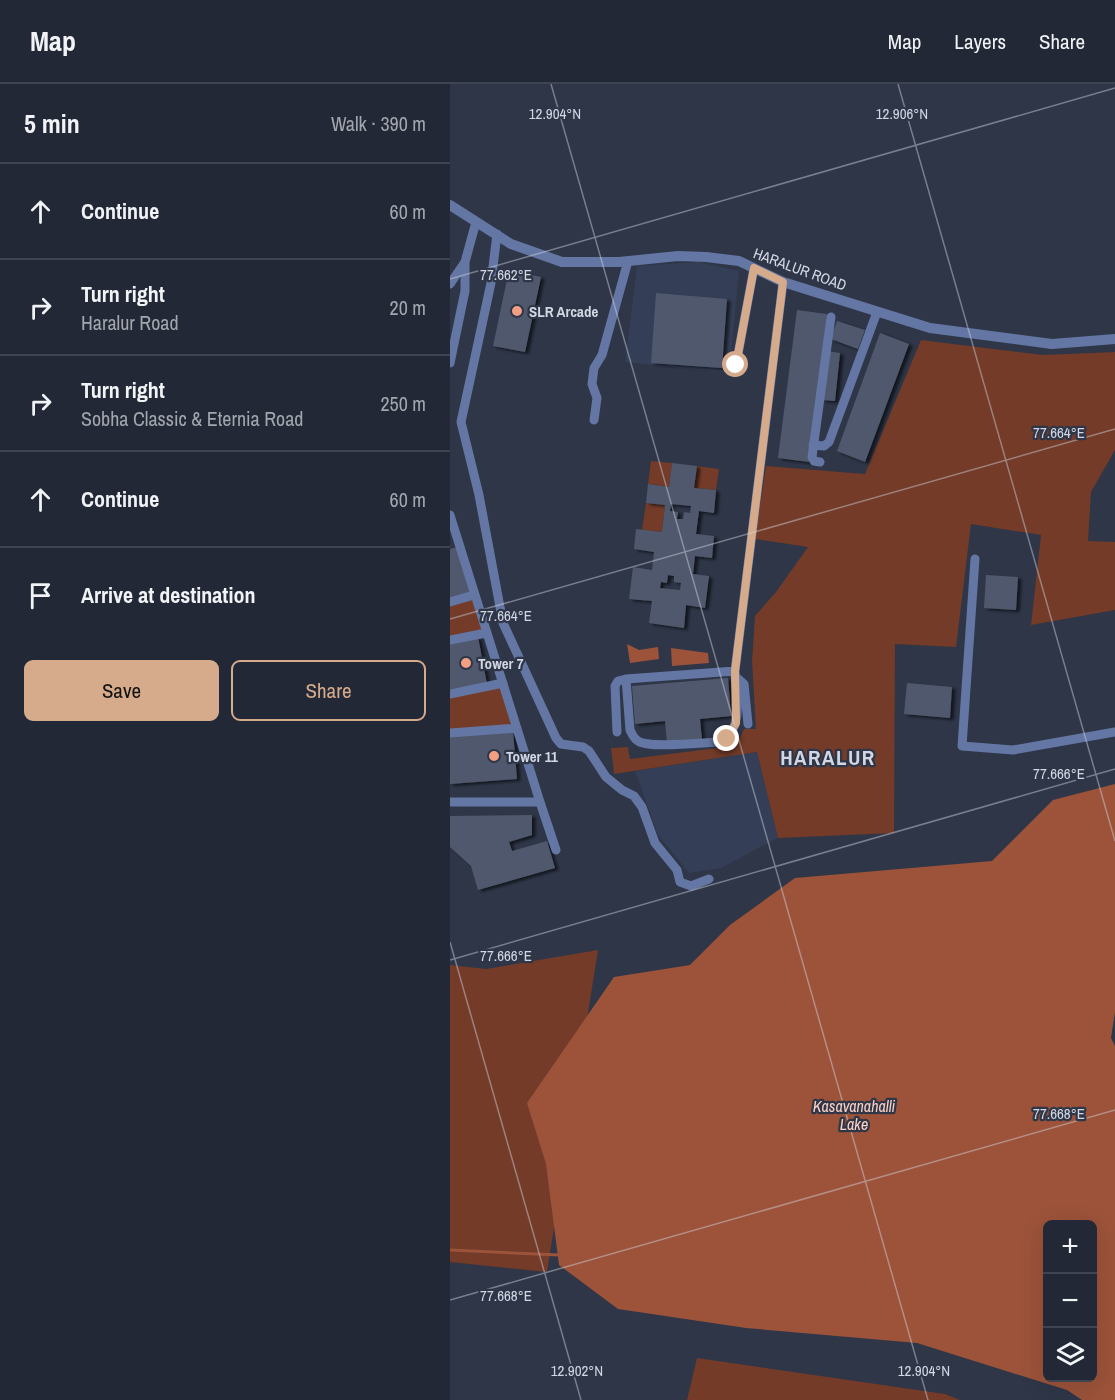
<!DOCTYPE html>
<meta charset="utf-8">
<style>
:root{--surface:#222836;--page:#2a303e;--text:#f1f3f6;--muted:#a2a6ad;--line:#3f4451;--accent:#d6ab8b}
body{margin:0;font-family:"Archivo Narrow",sans-serif;background:var(--page);color:var(--text)}
.controls{position:absolute;right:18px;bottom:18px;display:grid;overflow:hidden;border-radius:9px;box-shadow:0 6px 24px #0002}
.controls button{width:54px;height:54px;display:grid;place-items:center;padding:0;border:0;border-bottom:2px solid var(--line);background:var(--surface);color:var(--text);font:30px sans-serif}
.stop{position:absolute;width:18px;height:18px;margin:-14px;border:4px solid #d6ab8b;border-radius:50%;background:#fff}
.stop.end{background:#d6ab8b;border-color:#fff;box-shadow:0 2px 6px #0008}
.list{margin:0;padding:0;list-style:none}
h2{display:flex;justify-content:space-between;align-items:center;height:78px;margin:0;padding:0 24px;font-size:26px}
h2 small{font-size:20px;font-weight:400;color:var(--muted)}
.list li{display:grid;grid-template-columns:39px 1fr auto;gap:18px;align-items:center;box-sizing:border-box;height:96px;padding:0 24px;border-top:2px solid var(--line)}
.list b{display:block;font-size:22px;white-space:nowrap}
.list p{margin:0;font-size:20px;white-space:nowrap;color:var(--muted)}
.list em{font-size:20px;font-style:normal;color:var(--muted)}
.actions{display:flex;gap:12px;padding:18px 24px}
.actions a{flex:1;padding:14px 0;border:2px solid var(--accent);border-radius:9px;text-align:center;font-size:21px;color:var(--accent)}
.actions .main{background:var(--accent);color:#111}
.icon{flex:none;width:33px;height:33px;fill:none;stroke:currentColor;stroke-width:2;stroke-linecap:round;stroke-linejoin:round}
.map{position:relative;flex:none;width:665px;height:1316px;overflow:hidden}
header{display:flex;align-items:center;gap:36px;box-sizing:border-box;height:84px;padding:0 30px;background:var(--surface);border-bottom:2px solid var(--line)}
header strong{font-size:28px}
nav{display:flex;gap:33px;margin-inline-start:auto;font-size:21px}
main{display:flex}
aside{flex:1;background:var(--surface)}
.map>svg:first-child{display:block}
.built{fill:#343e56}
.green{fill:#733b28}
.water{fill:#9c533a;fill-rule:evenodd}
.lines{fill:none;stroke-linecap:round;stroke-linejoin:round}
.stream{stroke:#9c533a;stroke-width:3}
.building{fill:#50596d;fill-rule:evenodd;filter:url(#shadow)}
.minor{stroke:#6476a3;stroke-width:9}
.tertiary{stroke:#6476a3;stroke-width:10}
.route{stroke:#d6ab8b;stroke-width:8}
.ticks{fill:none;stroke:#d2d7e3;stroke-width:1.5;stroke-opacity:0.45}
.poi-dot{fill:#f39f83;stroke:#2e3648;stroke-width:2}
.labels{text-anchor:middle;dominant-baseline:central;stroke-width:4.5;stroke-linejoin:round;paint-order:stroke}
.street-label{font-size:15px;fill:#d2d7e3;stroke:#2e3648}
.poi-label{font-size:15px;font-weight:bold;fill:#d2d7e3;stroke:#2e3648;text-anchor:start}
.water-label{font-size:16px;font-style:italic;fill:#fcd1c2;stroke:#2e3648}
.district-label{font-size:21px;font-weight:bold;letter-spacing:1.5px;fill:#d2d7e3;stroke:#2e3648}
.ticks-label{font-size:15px;text-anchor:middle;fill:#d2d7e3;stroke:#2e3648;stroke-width:4.5;stroke-linejoin:round;paint-order:stroke}
</style>
<header>
<strong>Map</strong>
<nav><a>Map</a><a>Layers</a><a>Share</a></nav>
</header>
<main>
<aside>
<h2>5 min<small>Walk · 390 m</small></h2>
<ul class="list">
<li><svg class="icon" aria-label="ahead" viewBox="0 0 24 24"><path d="M12 20V5M6 11l6-6 6 6"/></svg><div><b>Continue</b></div><em>60 m</em></li>
<li><svg class="icon" aria-label="right" viewBox="0 0 24 24"><path d="M7 20v-9h11M14 6l5 5-5 5"/></svg><div><b>Turn right</b><p>Haralur Road</p></div><em>20 m</em></li>
<li><svg class="icon" aria-label="right" viewBox="0 0 24 24"><path d="M7 20v-9h11M14 6l5 5-5 5"/></svg><div><b>Turn right</b><p>Sobha Classic &amp; Eternia Road</p></div><em>250 m</em></li>
<li><svg class="icon" aria-label="ahead" viewBox="0 0 24 24"><path d="M12 20V5M6 11l6-6 6 6"/></svg><div><b>Continue</b></div><em>60 m</em></li>
<li><svg class="icon" aria-label="arrive" viewBox="0 0 24 24"><path d="M6 21V4h12l-3 4 3 4H6"/></svg><div><b>Arrive at destination</b></div></li>
</ul>
<div class="actions"><a class="main">Save</a><a>Share</a></div>
</aside>
<div class="map">
<svg width="665" height="1316" viewBox="0 0 665 1316">
<defs>
<filter id="shadow"><feDropShadow dx="3.5" dy="2" stdDeviation="1.5" flood-color="#0009"/></filter>
</defs>
<rect width="100%" height="100%" fill="#2e3648"/>
<!-- built -->
<path class="built" d="M249,178L289,187L279,289L175,278L187,182Z
M307,668L328,754L271,784L239,789L208,751L185,687Z"/>
<!-- green -->
<path class="green" d="M471,256L593,271L665,268V366L641,408L638,457L665,458V526L581,541L591,451L521,440L506,563L445,560L444,749L328,754L307,668L164,690L161,664L178,663L180,675L275,663L288,658L294,645H306L302,577L305,532L326,508L358,463L305,455L316,382L415,390Z
M201,377L222,379L219,403L198,400Z
M247,382L269,385L266,406L244,404Z
M196,419L215,421L212,448L192,446Z
M22,513L33,548L0,554V520Z
M50,602L63,641L0,646V612Z
M148,866L97,1188L0,1178V881L36,885Z
M247,1274L495,1310L510,1316H237Z"/>
<!-- water -->
<path class="water" d="M177,560L189,566L208,563L209,575L180,579Z
M221,564L258,569L259,579L222,582Z
M665,700V928L661,954L665,962V1316H632L617,1306L467,1259L296,1244L168,1225L109,1181L96,1080L77,1019L164,893L240,881L280,841L345,794L542,777L603,716ZM598,1140H642V1294H598Z"/>
<g class="lines">
<!-- stream -->
<path class="stream" d="M0,1166L109,1171"/>
</g>
<!-- building -->
<path class="building" d="M59,186L91,193L75,268L43,262Z
M206,209L277,215L272,284L201,279Z
M347,226L377,230L359,378L328,374Z
M387,237L415,246L408,265L381,255Z
M430,249L459,260L415,378L387,367Z
M377,267L390,269L385,317L372,316Z
M222,379L247,382L244,404L266,406L264,429L249,427L246,450L264,452L262,474L245,472L243,490L259,492L255,524L236,521L234,544L199,539L202,517L179,515L183,483L202,486L204,468L184,465L186,445L212,448L215,421L196,419L198,400L219,403ZM221,420L241,422L240,429L234,428L233,435H227L228,428L220,427ZM218,491L224,492V498L231,499L230,506L210,504L211,498L217,499Z
M7,463L21,509L0,516V465Z
M536,491L568,493L566,526L534,524Z
M28,553L37,600L0,608V558Z
M278,594L281,632L250,635L252,656L217,659L215,637L185,640L182,602Z
M457,599L502,603L500,634L454,630Z
M63,647L67,695L0,700V651Z
M82,731V751L59,758L62,767L97,757L105,784L28,806L21,782L0,763V732Z"/>
<g class="lines">
<!-- minor -->
<path class="minor" d="M47,150L41,199L11,338L29,411L53,539L106,654L111,660L133,663L139,667L156,693L172,706L184,712L192,723L205,759L227,786L230,798L241,802L259,795
M0,200L15,178
M0,279L15,207V178L26,138
M286,281L304,184
M144,336L147,314L142,300L144,284L152,271L178,177
M363,361L374,362L379,358L427,228
M370,378L364,377L362,373L381,233
M0,431L90,718H0
M525,475L512,662L563,666L665,648
M0,518L24,511
M0,556L36,549
M285,587L333,198
M285,587C286,609 294,643 273,658C257,658 199,665 188,657C184,655 182,650 180,646L176,595Z
M285,592L294,600L298,640
M0,610L53,599
M167,648L165,602L168,597L176,595
M0,649L67,644
M90,718L106,766"/>
<!-- tertiary -->
<path class="tertiary" d="M0,121L61,160L112,178H169L228,172L256,173L289,177L333,198L480,244L602,260L665,255"/>
</g>
<g class="lines">
<!-- route -->
<path class="route" d="M277,655L286,639L285,587L333,198L304,184L286,281"/>
</g>
<!-- ticks -->
<path class="ticks" d="M101,0L478,1316M448,0L665,757M0,195L665,4M0,535L665,345M0,858L131,1316M0,876L665,685M0,1216L665,1026"/>
<!-- markers -->
<g class="poi-dot">
<circle cx="67" cy="227" r="6"/>
<circle cx="16" cy="579" r="6"/>
<circle cx="44" cy="672" r="6"/>
</g>
<g class="labels">
<!-- street labels -->
<g class="street-label">
<text transform="translate(350 185) rotate(20)">HARALUR ROAD</text>
</g>
<!-- poi labels -->
<g class="poi-label">
<text x="79" y="227">SLR Arcade</text>
<text x="28" y="579">Tower 7</text>
<text x="56" y="672">Tower 11</text>
</g>
<!-- water labels -->
<g class="water-label">
<text x="404" y="1022">Kasavanahalli<tspan x="404" dy="18">Lake</tspan></text>
</g>
<!-- district labels -->
<g class="district-label">
<text x="378" y="673">HARALUR</text>
</g>
</g>
<g class="ticks-label">
<text x="105" y="35">12.904°N</text>
<text x="452" y="35">12.906°N</text>
<text x="56" y="196">77.662°E</text>
<text x="609" y="354">77.664°E</text>
<text x="56" y="537">77.664°E</text>
<text x="609" y="695">77.666°E</text>
<text x="56" y="877">77.666°E</text>
<text x="609" y="1035">77.668°E</text>
<text x="56" y="1217">77.668°E</text>
<text x="127" y="1292">12.902°N</text>
<text x="474" y="1292">12.904°N</text>
</g>
</svg>
<div class="controls">
<button>+</button>
<button>−</button>
<button><svg class="icon" aria-label="layers" viewBox="0 0 24 24"><path d="M12 4l9 5-9 5-9-5zM3 14l9 5 9-5"/></svg></button>
</div>
<div class="stop" style="left:286px;top:281px"></div>
<div class="stop end" style="left:277px;top:655px"></div>
</div>
</main>
